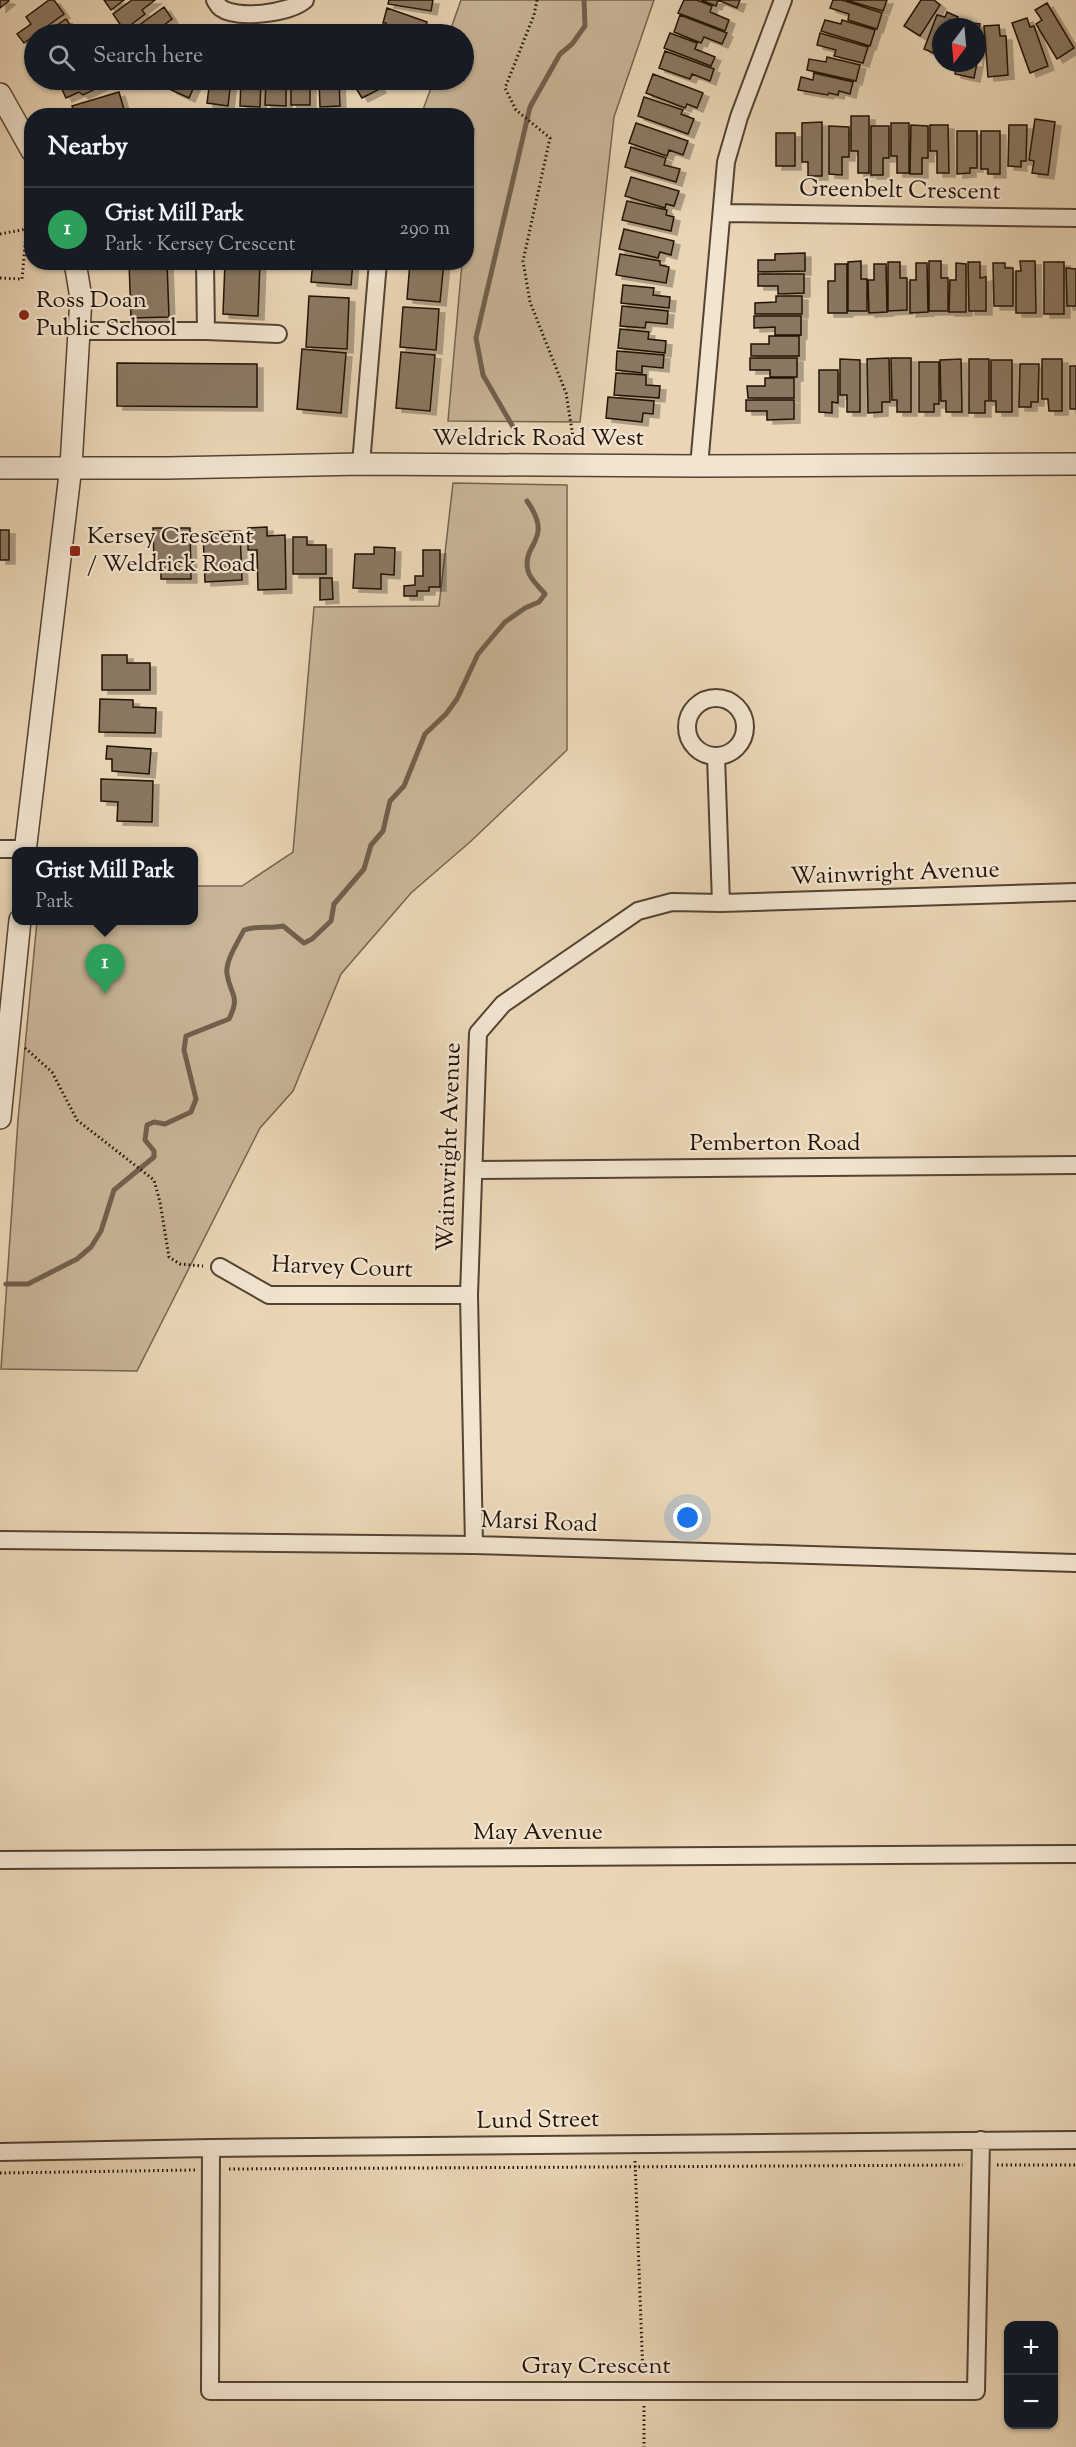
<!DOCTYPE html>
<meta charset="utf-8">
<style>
:root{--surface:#171b24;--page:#20242c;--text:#f1f3f6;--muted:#9ea1a6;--line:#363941;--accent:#c59692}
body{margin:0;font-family:"Sorts Mill Goudy",serif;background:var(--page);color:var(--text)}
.controls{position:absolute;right:18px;bottom:18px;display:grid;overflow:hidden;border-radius:12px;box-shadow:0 2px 4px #0004}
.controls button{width:54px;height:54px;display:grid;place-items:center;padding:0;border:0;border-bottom:2px solid var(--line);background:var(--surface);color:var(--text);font:30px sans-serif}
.compass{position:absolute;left:932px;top:18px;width:54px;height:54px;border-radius:50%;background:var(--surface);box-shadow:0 2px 4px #0004;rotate:196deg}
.you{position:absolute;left:688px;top:1518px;width:21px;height:21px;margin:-15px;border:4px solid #fff;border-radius:50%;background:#1a73e8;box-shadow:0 0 0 9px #1a73e833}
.badge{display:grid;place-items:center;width:39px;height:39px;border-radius:50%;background:var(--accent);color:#fff;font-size:20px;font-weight:700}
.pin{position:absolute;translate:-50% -50px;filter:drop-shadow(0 2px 3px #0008)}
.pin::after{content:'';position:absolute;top:32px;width:21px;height:18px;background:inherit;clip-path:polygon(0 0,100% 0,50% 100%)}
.popup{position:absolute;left:12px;top:847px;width:186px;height:78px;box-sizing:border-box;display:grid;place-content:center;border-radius:12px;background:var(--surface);filter:drop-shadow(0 2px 4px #0005);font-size:20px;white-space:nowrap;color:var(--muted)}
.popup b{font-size:22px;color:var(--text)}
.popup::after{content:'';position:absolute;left:50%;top:100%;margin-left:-12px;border:12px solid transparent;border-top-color:var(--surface)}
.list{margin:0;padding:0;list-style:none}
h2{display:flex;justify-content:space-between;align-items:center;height:78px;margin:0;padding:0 24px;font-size:26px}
h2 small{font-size:20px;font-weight:400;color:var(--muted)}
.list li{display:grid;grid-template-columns:39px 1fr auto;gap:18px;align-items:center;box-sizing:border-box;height:84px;padding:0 24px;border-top:2px solid var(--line)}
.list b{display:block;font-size:22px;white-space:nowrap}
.list p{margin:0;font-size:20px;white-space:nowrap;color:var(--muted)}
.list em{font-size:20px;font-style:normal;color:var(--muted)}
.icon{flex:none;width:33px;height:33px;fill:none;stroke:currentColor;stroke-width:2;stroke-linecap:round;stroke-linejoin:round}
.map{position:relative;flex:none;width:1076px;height:2447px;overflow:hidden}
.search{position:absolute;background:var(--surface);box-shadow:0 2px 4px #0004;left:24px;top:24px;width:450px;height:66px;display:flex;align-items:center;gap:15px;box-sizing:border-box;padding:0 21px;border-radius:33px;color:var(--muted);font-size:22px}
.panel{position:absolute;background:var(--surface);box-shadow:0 2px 4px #0004;left:24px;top:108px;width:450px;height:162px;border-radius:24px}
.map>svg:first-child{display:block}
.green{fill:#c8b598;stroke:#75644f;stroke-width:1.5}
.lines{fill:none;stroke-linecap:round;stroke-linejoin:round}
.stream{stroke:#715f4c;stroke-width:5}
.building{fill:#8a7862;stroke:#221206;stroke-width:1.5;filter:url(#shadow)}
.minor-casing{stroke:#544332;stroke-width:20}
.tertiary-casing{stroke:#544332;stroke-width:24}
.path{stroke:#221206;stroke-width:3;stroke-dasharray:1.5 3;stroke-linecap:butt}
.minor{stroke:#f1e4d0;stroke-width:16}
.tertiary{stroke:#f1e4d0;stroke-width:21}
.poi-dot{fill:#8f2418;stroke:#f1e4d0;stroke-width:2}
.labels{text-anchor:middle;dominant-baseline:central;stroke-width:4.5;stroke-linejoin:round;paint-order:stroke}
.street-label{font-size:24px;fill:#221206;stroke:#f1e4d0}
.poi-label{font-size:24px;fill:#221206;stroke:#f1e4d0;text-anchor:start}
</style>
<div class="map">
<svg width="1076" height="2447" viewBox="0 0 1076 2447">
<defs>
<filter id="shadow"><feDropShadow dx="6" dy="4" stdDeviation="0" flood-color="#0004"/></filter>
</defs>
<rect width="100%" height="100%" fill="#ead6b6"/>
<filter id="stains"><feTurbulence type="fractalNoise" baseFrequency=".00333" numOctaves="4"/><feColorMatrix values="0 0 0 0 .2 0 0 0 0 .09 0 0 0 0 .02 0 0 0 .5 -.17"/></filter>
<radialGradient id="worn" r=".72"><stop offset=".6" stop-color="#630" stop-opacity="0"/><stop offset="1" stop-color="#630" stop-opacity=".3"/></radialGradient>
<!-- green -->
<path class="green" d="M461,0H654L614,117L580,422L448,421L462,263L466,262L467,211L474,129L467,128L466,116L421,115L434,80H464V34H449Z
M453,483L567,485V750L470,842L411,893L341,974L293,1091L260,1128L137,1371L1,1369L18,1120L37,921L194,920V886H242L293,852L314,607L439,606Z"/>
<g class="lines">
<!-- stream -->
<path class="stream" d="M516,432L483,375L476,338L530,107L560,54L572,44L585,26L584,0
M6,1284H28L77,1259L91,1247L101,1231L114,1190L154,1157V1151L145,1140L147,1125L154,1122L165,1124L191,1112L196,1099L184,1050L186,1036L229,1019C241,995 230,995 227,974C225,961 238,942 244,930C258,925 269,929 283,926L304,943L312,939L331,921L334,904L364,869L371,845L383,831L390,801L404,786L425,734L446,714L457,699L478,654L505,622L525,608L539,602L545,594C539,587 530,579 528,571C521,543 555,541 527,501"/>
</g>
<!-- building -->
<path class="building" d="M0,0H8L9,1L0,8Z
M49,0H54L64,14L24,43L17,34L31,24L26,17Z
M104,0H124L111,10Z
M132,0H155L142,10L145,14L124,30L113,14Z
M389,0H433L431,11L388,4Z
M684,0H697L712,6L710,12L729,20L725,31L678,13Z
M701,0H740L737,8L718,0L716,6Z
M833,0H842L882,13L877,29L848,20L849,14L830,8Z
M846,0H887L883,11Z
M921,0H934L940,5L920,36L904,26Z
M1047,3L1074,48L1057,59L1036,24L1042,20L1035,10Z
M164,7L172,19L156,31L159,34H127Z
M387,8L427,22L423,34H403L384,29L386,23H383Z
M947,12L958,17L954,27H941V56L924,49L937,15L945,17Z
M680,15L727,33L722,44L704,37L701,43L674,32Z
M1027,18L1030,27L1034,26L1048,66L1030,73L1012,23Z
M66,19L77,34H44Z
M825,20L841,24L842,20L875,30L870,46L821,31Z
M964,22L980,24L978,36L982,37L977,62V27H963Z
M999,25L1000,36H1006L1008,75L988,77L984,26Z
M178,27L185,34H170Z
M670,33L697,43L695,49L715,57L711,66L664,48Z
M820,33L868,47L863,63L834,56L836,50L817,45Z
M34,42V58L27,47Z
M665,51L714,69L710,81L692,74L690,79L659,68Z
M827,57L860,65L856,81L807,70L809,59L826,62Z
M957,63H977L974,78L955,74Z
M814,73L853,82L850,94L839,91L838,95L829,93L828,95L798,90L801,77L813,80Z
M653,74L703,93L697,108L687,104L685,108L646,93Z
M71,80H106L108,83L83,95L79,92L66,98L60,85Z
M176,80H197L189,98L171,90Z
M210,80H231L228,106L207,103Z
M241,80H261L260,107L240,106Z
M266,80H286V106L265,105Z
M291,80H310V105H291Z
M319,80H339L340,106L320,107Z
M351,80H375L380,89L362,98Z
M119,92L125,113L117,116H75L72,106Z
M644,97L683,110L681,114L694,119L688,134L638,116Z
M851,116H869V173H858V151H851Z
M1035,119L1055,122L1048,175L1032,173L1034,161L1029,160Z
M822,122V176H808V162H802V123Z
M636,123L688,141L683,155L669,150L667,156L629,143Z
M891,123H909V173H897V156H891Z
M911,125L928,126V158H922V174H910Z
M930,125H948L949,173H937V151H930Z
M1009,125H1027L1026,161H1021V167L1008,166Z
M829,126L849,127V157H842V175L829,174Z
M871,126H889V158H883V175H871Z
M957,131H977V168H970V173L957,174Z
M981,131H1000V174H988V169H981Z
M776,133H795V166H776Z
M631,147L666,158L664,165L680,169L676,182L625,167Z
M631,177L679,191L674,206L666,204L665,208L625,196Z
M627,201L667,210L666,215L674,217L671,231L622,220Z
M624,229L674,241L671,255L660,252L658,258L619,249Z
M805,253V271L758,272V260H775V254Z
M620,254L660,261V265L669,267L666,283L616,275Z
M861,261V279H867V311H848V262Z
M929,261H941V278H948V311H929Z
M1020,261H1035L1036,313H1016V271H1021Z
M129,262H167L169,317L131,318Z
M225,262H260L258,316L223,314Z
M313,262H353L351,285L311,282Z
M410,262H444L440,302L407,299Z
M888,262H900V278H907V310L888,311Z
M968,262H980V278L986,277V311H969Z
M1044,262H1064V314H1044Z
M916,263H927L928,312L910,313V280H916Z
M956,263L966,264V312H949L950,280H956Z
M993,263H1005V268H1013V306H994Z
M835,264H847V313H828V281H835Z
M874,264H886L887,312L869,313L868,280H874Z
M1066,268L1076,269V306H1067Z
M758,274H804V293L778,294V286H758Z
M623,285L654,288L653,295L670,297L669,308L621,303Z
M309,296L349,298L347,349L306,347Z
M776,296H802V314H755V303L776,302Z
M622,306L668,311L667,324L646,322L645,328L620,326Z
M403,307L439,309L436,350L400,347Z
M754,316H801V335H775V327L754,328Z
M620,329L649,332L648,339L666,341L665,353L618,348Z
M769,336H799V356H751V344H769Z
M302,349L346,353L341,413L297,409Z
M617,351L664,355L663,368L642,366V373L616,370Z
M401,352L435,355L430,411L396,408Z
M750,358H797V377H770V370H750Z
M889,358L890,402H882V412L868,413L867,359Z
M891,358H911V412H897V400H892Z
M840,359L860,360V412H847V395H840Z
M961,359L962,412H946V401H941L940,360Z
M969,359H989V401H985V413H969Z
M1042,359H1062V411H1049L1048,399H1042Z
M991,360H1012V412H996V401H991Z
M919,362H939V404H934V412H919Z
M117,363L257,364V407L117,406Z
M1020,364H1039L1038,402H1031V407H1019Z
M1070,366H1076V409H1070Z
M819,370H838V403L832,402V413L819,412Z
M616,373L646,375V385L660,386L659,398L614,395Z
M765,378H794V398H748L747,386H765Z
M608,397L654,401L653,414L643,413L642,422L606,418Z
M746,400H794V419L767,420V411H746Z
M267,527V536L285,535L286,589L258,590L257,550H248V528Z
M153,528H190L191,579H161V560H154Z
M0,530H9V560H0Z
M240,531L242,580L205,582L203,532Z
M293,537H307V545H326V574H293Z
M374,547L395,548L394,575L381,574V589L353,588L355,554H374Z
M423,550H440V587H429V591H417V596H404V586L415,585V576H423Z
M320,578H332L333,599L320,600Z
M102,655H127V663H150V690H102Z
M100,699L133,700V707L156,708L155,733L99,732Z
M107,746L151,749L149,774L112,771V759H106Z
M101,779L153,781L152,822L117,821L118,802L101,801Z"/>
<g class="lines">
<defs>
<path id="minor" d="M215,0C217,3 218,6 221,8C238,20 290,13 305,0
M723,213L1076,218
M205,262L206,331
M78,331H206L278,334
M361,464L378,262
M699,466L726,162L739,117L783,0
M687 727a29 29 0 1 1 58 0a29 29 0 1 1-58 0Z
M716,756L721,903
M0,849H25
M474,1170L1076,1165
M220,1267L269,1295H469
M0,1540L474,1545L1076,1563
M474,1545L469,1295L478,1033L503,1004L638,911L672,902L721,903L1076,892
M0,1860L1076,1854
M211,2148L210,2391H976L981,2140
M0,2152L211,2148L1076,2140"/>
<path id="tertiary" d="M0,94L32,151
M0,468H167L361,464L699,466L1076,464
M25,852L71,466L81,298L75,262
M0,1118L20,920"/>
</defs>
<!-- minor casing -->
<use href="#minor" class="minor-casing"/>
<!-- tertiary casing -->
<use href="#tertiary" class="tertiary-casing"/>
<!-- path -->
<path class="path" d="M537,0L534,15L505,88L516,110L550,138L523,261L530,302L566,393L573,437
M0,234L32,228
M0,278L22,279L26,235L32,230
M25,1048L52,1072L77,1120L154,1180L160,1202L169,1257L180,1264L203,1266
M635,2161L643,2376
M997,2165H1076
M229,2169L963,2165
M0,2173L195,2170
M644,2406V2447"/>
<!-- minor -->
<use href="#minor" class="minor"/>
<!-- tertiary -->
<use href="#tertiary" class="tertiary"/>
</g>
<!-- markers -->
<g class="poi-dot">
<circle cx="24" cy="315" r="6"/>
<rect x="69" y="545" width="12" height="12" rx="3"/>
</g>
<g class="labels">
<!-- street labels -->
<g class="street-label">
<text transform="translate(900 191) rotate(1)">Greenbelt Crescent</text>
<text x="538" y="439">Weldrick Road West</text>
<text transform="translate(895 874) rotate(-2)">Wainwright Avenue</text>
<text x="775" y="1144">Pemberton Road</text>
<text transform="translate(450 1147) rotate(-88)">Wainwright Avenue</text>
<text transform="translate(342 1268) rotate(2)">Harvey Court</text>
<text transform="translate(539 1523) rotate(2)">Marsi Road</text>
<text x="538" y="1833">May Avenue</text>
<text transform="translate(538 2121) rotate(-1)">Lund Street</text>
<text x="596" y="2367">Gray Crescent</text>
</g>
<!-- poi labels -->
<g class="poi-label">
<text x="36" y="301">Ross Doan<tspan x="36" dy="28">Public School</tspan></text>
<text x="87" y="537">Kersey Crescent<tspan x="87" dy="28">/ Weldrick Road</tspan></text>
</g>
</g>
<rect width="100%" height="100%" filter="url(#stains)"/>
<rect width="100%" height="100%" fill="url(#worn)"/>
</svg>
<div class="controls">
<button>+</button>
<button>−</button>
</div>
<svg class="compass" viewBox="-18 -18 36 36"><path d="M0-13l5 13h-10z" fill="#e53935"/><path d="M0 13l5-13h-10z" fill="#9ea1a6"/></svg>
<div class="you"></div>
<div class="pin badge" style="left:105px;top:994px;background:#2e9e5b">1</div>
<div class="popup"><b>Grist Mill Park</b>Park</div>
<div class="search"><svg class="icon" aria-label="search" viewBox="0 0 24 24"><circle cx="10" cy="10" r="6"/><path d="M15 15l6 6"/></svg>Search here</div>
<section class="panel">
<h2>Nearby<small></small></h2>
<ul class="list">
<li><span class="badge" style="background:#2e9e5b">1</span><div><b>Grist Mill Park</b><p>Park · Kersey Crescent</p></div><em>290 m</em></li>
</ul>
</section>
</div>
